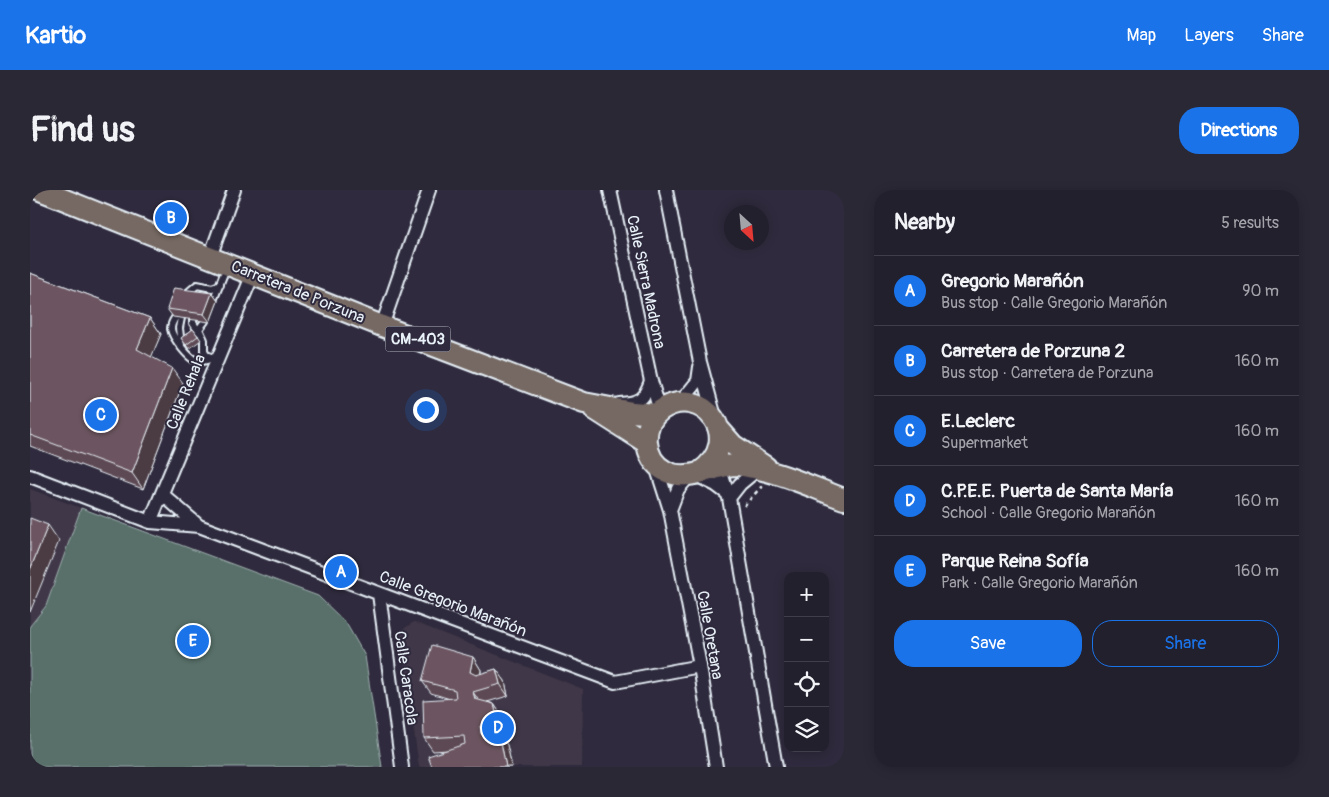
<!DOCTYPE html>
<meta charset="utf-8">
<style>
:root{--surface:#23202e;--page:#2b2836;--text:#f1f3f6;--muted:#a3a3aa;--line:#403e4a;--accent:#1a73e8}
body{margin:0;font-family:Pangolin,sans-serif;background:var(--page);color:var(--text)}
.controls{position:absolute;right:15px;bottom:15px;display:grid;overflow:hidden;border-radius:10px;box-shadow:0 2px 12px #0003}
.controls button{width:45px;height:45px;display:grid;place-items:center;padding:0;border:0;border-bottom:1px solid var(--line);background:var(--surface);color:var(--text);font:25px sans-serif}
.compass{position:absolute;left:694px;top:15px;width:45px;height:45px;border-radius:50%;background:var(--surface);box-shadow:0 2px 12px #0003;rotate:154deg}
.you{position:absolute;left:395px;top:219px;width:18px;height:18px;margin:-12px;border:4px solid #fff;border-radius:50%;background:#1a73e8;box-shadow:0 0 0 8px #1a73e833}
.badge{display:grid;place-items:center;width:32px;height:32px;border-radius:50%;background:var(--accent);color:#fff;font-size:16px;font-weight:700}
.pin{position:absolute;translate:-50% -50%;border:2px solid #fff;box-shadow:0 1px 5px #0006}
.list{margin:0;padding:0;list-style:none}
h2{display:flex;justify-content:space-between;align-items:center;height:65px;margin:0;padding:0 20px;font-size:21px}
h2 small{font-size:16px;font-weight:400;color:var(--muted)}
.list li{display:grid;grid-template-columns:32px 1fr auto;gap:15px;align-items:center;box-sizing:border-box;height:70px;padding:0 20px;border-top:1px solid var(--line)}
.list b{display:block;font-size:19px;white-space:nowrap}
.list p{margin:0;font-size:16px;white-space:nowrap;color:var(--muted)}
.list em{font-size:16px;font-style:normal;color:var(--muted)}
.actions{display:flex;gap:10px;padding:15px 20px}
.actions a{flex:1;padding:11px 0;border:1px solid var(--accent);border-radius:20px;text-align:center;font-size:18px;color:var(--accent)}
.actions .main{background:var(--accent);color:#fff}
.icon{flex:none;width:28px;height:28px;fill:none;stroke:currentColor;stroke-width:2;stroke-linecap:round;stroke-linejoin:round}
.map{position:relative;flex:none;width:814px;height:577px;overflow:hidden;border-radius:20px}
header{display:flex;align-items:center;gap:30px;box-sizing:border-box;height:70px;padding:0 25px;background:var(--accent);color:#fff}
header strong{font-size:24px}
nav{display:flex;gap:28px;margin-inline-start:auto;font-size:18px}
.intro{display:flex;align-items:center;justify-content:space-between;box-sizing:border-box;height:120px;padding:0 30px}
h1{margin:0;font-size:35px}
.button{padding:12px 22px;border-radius:20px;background:var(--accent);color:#fff;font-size:18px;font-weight:700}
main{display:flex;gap:30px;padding:0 30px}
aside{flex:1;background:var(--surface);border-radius:20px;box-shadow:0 2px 12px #0003}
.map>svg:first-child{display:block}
.built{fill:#413748}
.green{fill:#586f69;stroke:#a0b0b0}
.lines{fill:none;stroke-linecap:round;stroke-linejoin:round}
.lane-casing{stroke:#e8f1f8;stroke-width:10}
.street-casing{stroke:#e8f1f8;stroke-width:16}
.primary-casing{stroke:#e8f1f8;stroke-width:24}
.path{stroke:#e8f1f8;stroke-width:2.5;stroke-dasharray:4 4;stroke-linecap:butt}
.lane{stroke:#2f2a3d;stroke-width:6}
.street{stroke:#2f2a3d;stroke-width:12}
.primary{stroke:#766964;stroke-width:20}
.wall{fill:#5d4853;stroke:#e8f1f8}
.shaded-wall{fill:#4c3b43;stroke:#e8f1f8}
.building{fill:#6c5460;stroke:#e8f1f8}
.labels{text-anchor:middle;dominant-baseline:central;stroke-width:4;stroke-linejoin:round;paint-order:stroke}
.shield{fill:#2f2a3d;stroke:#b0b5c0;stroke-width:1}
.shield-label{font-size:15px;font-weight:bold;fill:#e8f1f8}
.street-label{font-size:16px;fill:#e8f1f8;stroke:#2f2a3d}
</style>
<header>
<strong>Kartio</strong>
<nav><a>Map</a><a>Layers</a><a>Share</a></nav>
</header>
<div class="intro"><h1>Find us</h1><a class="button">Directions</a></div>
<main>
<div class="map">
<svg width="814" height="577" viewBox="0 0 814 577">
<rect width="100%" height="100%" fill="#2f2a3d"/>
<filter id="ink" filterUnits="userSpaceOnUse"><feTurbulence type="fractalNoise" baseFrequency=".02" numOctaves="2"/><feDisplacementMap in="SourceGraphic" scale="10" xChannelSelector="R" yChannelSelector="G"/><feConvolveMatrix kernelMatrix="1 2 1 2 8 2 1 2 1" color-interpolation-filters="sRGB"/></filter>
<g filter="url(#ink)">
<!-- built -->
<path class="built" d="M0,299L51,318L16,416L0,436Z
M384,432L553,499L552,577H389L370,441Z"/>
<!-- green -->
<path class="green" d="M51,318L288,406L316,433L335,466L352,577H0V436L16,416Z"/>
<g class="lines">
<defs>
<path id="lane" d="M154,106L167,95L182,98L190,95
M183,111L196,78
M145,128C143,131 141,134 141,139C142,147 160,171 168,171C173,172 180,169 184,168
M151,128L149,138L151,155
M163,130V133L169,142
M175,131L169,139L174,150V161L176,165L184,168"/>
<path id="street" d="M580,0L621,191L630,221
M636,0L670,172L685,227
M180,67L204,0
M352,136L399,0
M650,213L668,191L670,177
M589,214C609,213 614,210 621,191
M688,273L699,308L746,577
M626,276L640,320L670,476L686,577
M664,284L686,295L698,304
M0,286L120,332L169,336L585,492L670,476
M132,304L169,336
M699,308L710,294L728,279
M640,320L648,299L659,286
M120,332L223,84
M349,404L372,577"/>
<path id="primary" d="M10,0L352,136L554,213L602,222L626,224
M564,219L617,253
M689,239L703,255L736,277
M670,282C716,250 673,192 631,220C610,235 613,269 635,281C657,293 682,276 705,275C711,275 718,277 724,278C755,284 784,298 814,309"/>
</defs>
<!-- lane casing -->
<use href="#lane" class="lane-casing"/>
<!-- street casing -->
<use href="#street" class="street-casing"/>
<!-- primary casing -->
<use href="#primary" class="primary-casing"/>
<!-- path -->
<path class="path" d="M714,316L731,297L733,298"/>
<!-- lane -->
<use href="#lane" class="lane"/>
<!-- street -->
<use href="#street" class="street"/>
<!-- primary -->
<use href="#primary" class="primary"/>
</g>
<!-- wall -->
<path class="wall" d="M0,83L120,128L131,144L121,167L153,193L113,299L0,256Z
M182,103L188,111L180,132L143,127L137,119Z
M163,139L171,150L159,159L151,148Z
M443,467L451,480V484L466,479L475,491L478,506L457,512L464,514L472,526L476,544L471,546L477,555L482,577H402L418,560L403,561L394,548L420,509L401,503L392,491Z"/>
<!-- shaded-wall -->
<path class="shaded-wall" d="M182,103L188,111L180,132L174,124Z
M120,128L131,144L118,175L107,159Z
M142,178L153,193L113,299L102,283Z
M18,335L29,351L0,422V380Z
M443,467L451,480L449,494L440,482Z
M466,479L475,491L478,506L470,494Z
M443,502L451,514L445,509Z
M464,514L472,526L476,544L468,532Z
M450,536L459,548L451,544Z
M469,543L477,555L482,577H476Z"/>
<!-- building -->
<path class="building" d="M0,83L120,128L107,159L142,178L102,283L0,245Z
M144,98L182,103L174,124L137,119Z
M163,139L168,146L156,155L151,148Z
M0,328L18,335L0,380Z
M402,455L443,467L440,482L446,485L466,479L470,494L443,502L445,509L464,514L468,532L450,536L451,544L469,543L476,577H402L398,566L435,554L434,546L394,548L393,510L426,508L425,500L392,491Z"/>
</g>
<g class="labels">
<!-- shield labels -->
<rect class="shield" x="355.5" y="136.5" width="65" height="25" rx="4"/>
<g class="shield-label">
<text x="388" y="149">CM-403</text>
</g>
<!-- street labels -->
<g class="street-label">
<text transform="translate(616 92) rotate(78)">Calle Sierra Madrona</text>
<text transform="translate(268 102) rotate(22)">Carretera de Porzuna</text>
<text transform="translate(156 202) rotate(-68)">Calle Rehala</text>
<text transform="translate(423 414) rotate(21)">Calle Gregorio Marañón</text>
<text transform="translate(680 445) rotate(80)">Calle Oretana</text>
<text transform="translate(376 488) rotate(82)">Calle Caracola</text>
</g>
</g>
</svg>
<div class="controls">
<button>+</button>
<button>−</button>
<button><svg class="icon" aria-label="locate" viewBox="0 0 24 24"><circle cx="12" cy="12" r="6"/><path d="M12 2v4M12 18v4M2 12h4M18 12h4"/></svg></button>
<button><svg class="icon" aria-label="layers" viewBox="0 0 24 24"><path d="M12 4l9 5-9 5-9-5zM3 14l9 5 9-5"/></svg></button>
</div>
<svg class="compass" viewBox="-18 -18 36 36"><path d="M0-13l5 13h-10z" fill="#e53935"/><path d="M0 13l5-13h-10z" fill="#a3a3aa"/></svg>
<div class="you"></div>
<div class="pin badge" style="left:311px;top:382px">A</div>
<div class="pin badge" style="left:141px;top:28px">B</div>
<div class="pin badge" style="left:71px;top:225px">C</div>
<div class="pin badge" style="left:468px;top:538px">D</div>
<div class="pin badge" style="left:163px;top:451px">E</div>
</div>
<aside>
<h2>Nearby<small>5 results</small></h2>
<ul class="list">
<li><span class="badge">A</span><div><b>Gregorio Marañón</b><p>Bus stop · Calle Gregorio Marañón</p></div><em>90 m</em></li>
<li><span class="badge">B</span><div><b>Carretera de Porzuna 2</b><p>Bus stop · Carretera de Porzuna</p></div><em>160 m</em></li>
<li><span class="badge">C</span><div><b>E.Leclerc</b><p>Supermarket</p></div><em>160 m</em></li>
<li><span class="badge">D</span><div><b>C.P.E.E. Puerta de Santa María</b><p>School · Calle Gregorio Marañón</p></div><em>160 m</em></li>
<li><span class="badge">E</span><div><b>Parque Reina Sofía</b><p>Park · Calle Gregorio Marañón</p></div><em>160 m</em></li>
</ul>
<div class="actions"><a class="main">Save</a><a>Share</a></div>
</aside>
</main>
